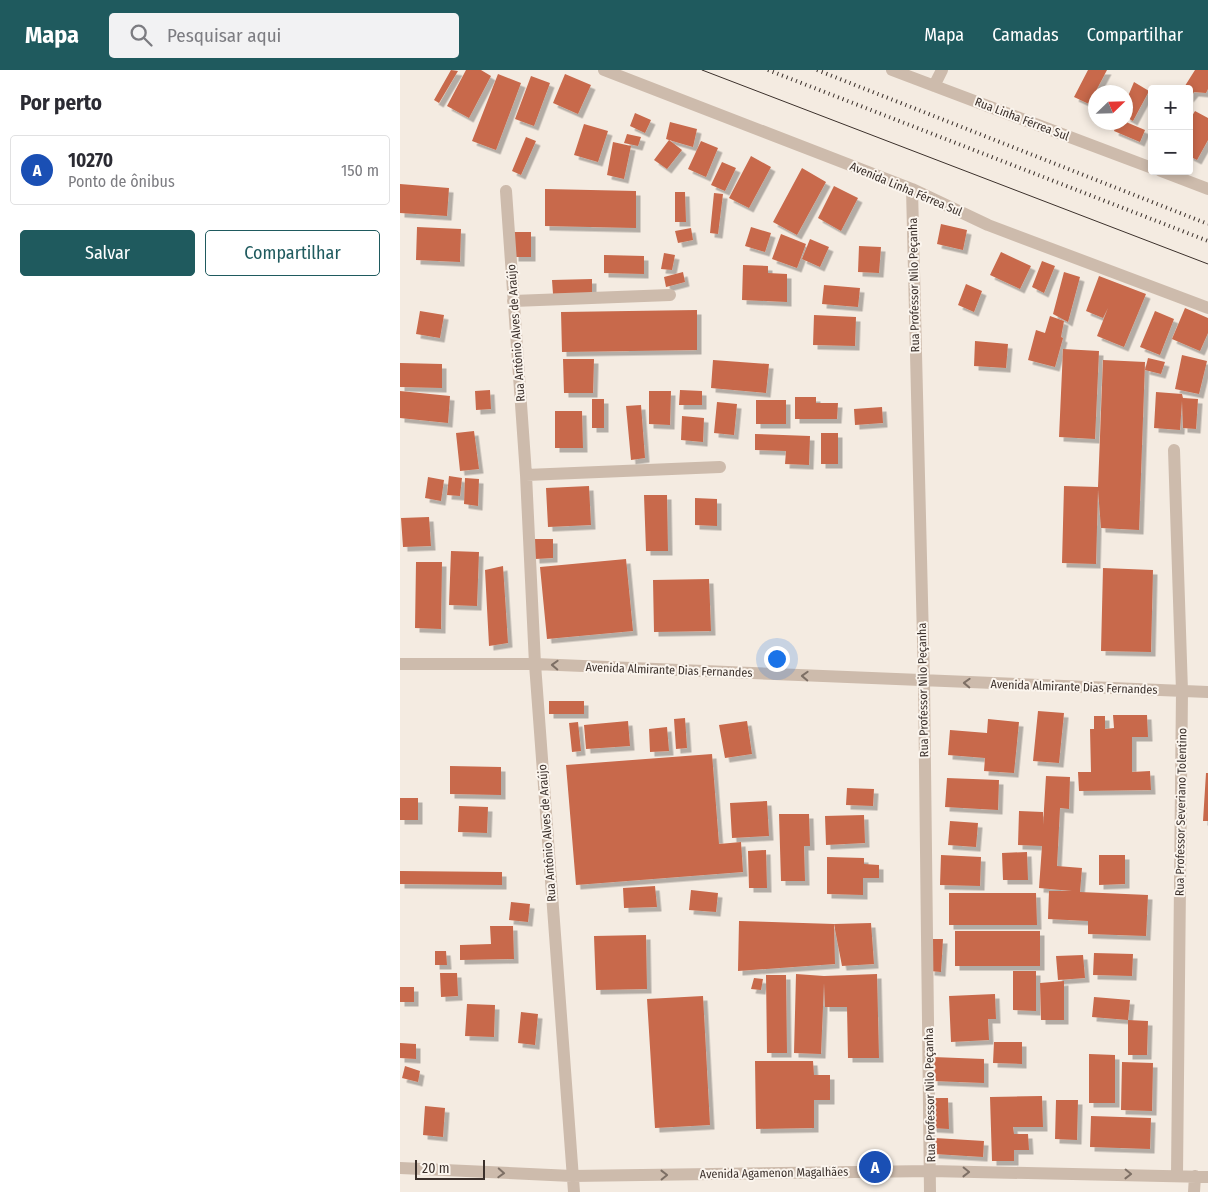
<!DOCTYPE html>
<html lang="pt">
<meta charset="utf-8">
<style>
:root{--surface:#fff;--page:#f2f2f3;--text:#2b2b33;--muted:#7c7c81;--line:#e1e1e2;--accent:#1f5a5e}
body{margin:0;font-family:"Fira Sans Condensed",sans-serif;background:var(--page);color:var(--text)}
.controls{position:absolute;right:15px;top:15px;display:grid;overflow:hidden;border-radius:5px;box-shadow:0 2px 8px #0003}
.controls button{width:45px;height:45px;display:grid;place-items:center;padding:0;border:0;border-bottom:1px solid var(--line);background:var(--surface);color:var(--text);font:25px sans-serif}
.compass{position:absolute;left:688px;top:15px;width:45px;height:45px;border-radius:50%;background:var(--surface);box-shadow:0 2px 8px #0003;rotate:67deg}
.scale{position:absolute;left:15px;bottom:12px;width:70px;box-sizing:border-box;padding-left:5px;border:2px solid #3b302b;border-top:0;font-size:14px;line-height:18px;white-space:nowrap;color:#3b302b;-webkit-text-stroke:4px #fbf5ee;paint-order:stroke}
.you{position:absolute;left:376px;top:588px;width:18px;height:18px;margin:-12px;border:4px solid #fff;border-radius:50%;background:#1a73e8;box-shadow:0 0 0 8px #1a73e833}
.badge{display:grid;place-items:center;width:32px;height:32px;border-radius:50%;background:var(--accent);color:#fff;font-size:16px;font-weight:700}
.pin{position:absolute;translate:-50% -50%;border:2px solid #fff;box-shadow:0 1px 5px #0006}
.list{margin:0;padding:0;list-style:none}
h2{display:flex;justify-content:space-between;align-items:center;height:65px;margin:0;padding:0 20px;font-size:21px}
h2 small{font-size:16px;font-weight:400;color:var(--muted)}
.list li{display:grid;grid-template-columns:32px 1fr auto;gap:15px;align-items:center;box-sizing:border-box;height:70px;margin:0 10px 10px;padding:0 10px;border:1px solid var(--line);border-radius:5px}
.list b{display:block;font-size:19px;white-space:nowrap}
.list p{margin:0;font-size:16px;white-space:nowrap;color:var(--muted)}
.list em{font-size:16px;font-style:normal;color:var(--muted)}
.actions{display:flex;gap:10px;padding:15px 20px}
.actions a{flex:1;padding:11px 0;border:1px solid var(--accent);border-radius:5px;text-align:center;font-size:18px;color:var(--accent)}
.actions .main{background:var(--accent);color:#fff}
.icon{flex:none;width:28px;height:28px;fill:none;stroke:currentColor;stroke-width:2;stroke-linecap:round;stroke-linejoin:round}
.map{position:relative;flex:none;width:808px;height:1122px;overflow:hidden}
header{display:flex;align-items:center;gap:30px;box-sizing:border-box;height:70px;padding:0 25px;background:var(--accent);color:#fff}
header strong{font-size:24px}
nav{display:flex;gap:28px;margin-inline-start:auto;font-size:18px}
.search{width:350px;height:45px;background:var(--page);display:flex;align-items:center;gap:12px;box-sizing:border-box;padding:0 18px;border-radius:5px;color:var(--muted);font-size:19px}
main{display:flex}
aside{flex:1;background:var(--surface)}
.map>svg:first-child{display:block}
.building{fill:#c8694b;filter:url(#shadow)}
.lines{fill:none;stroke-linecap:round;stroke-linejoin:round}
.street{stroke:#cdbbac;stroke-width:12}
.tram{stroke:#3b302b;stroke-width:1}
.rail{stroke:#3b302b;stroke-width:4;stroke-dasharray:1 4;stroke-linecap:butt}
.oneway{stroke:#7d6f65}
.labels{text-anchor:middle;dominant-baseline:central;stroke-width:4;stroke-linejoin:round;paint-order:stroke}
.street-label{font-size:12px;fill:#3b302b;stroke:#fbf5ee}
</style>
<header>
<strong>Mapa</strong>
<div class="search"><svg class="icon" aria-label="search" viewBox="0 0 24 24"><circle cx="10" cy="10" r="6"/><path d="M15 15l6 6"/></svg>Pesquisar aqui</div>
<nav><a>Mapa</a><a>Camadas</a><a>Compartilhar</a></nav>
</header>
<main>
<aside>
<h2>Por perto<small></small></h2>
<ul class="list">
<li><span class="badge" style="background:#1a4fb4">A</span><div><b>10270</b><p>Ponto de ônibus</p></div><em>150 m</em></li>
</ul>
<div class="actions"><a class="main">Salvar</a><a>Compartilhar</a></div>
</aside>
<div class="map">
<svg width="808" height="1122" viewBox="0 0 808 1122">
<defs>
<filter id="shadow"><feDropShadow dx="4.5" dy="4.5" stdDeviation="0" flood-color="#0004"/></filter>
</defs>
<rect width="100%" height="100%" fill="#f4ebe1"/>
<!-- building -->
<path class="building" d="M51,0L58,1L39,33L34,30Z
M66,0H81L91,6L69,48L47,36Z
M688,0H707L689,34L674,27Z
M795,0H808V19L806,23L794,22L789,28V19H783Z
M98,4L121,13L96,80L72,71Z
M165,4L191,15L178,44L153,33Z
M131,6L150,13L134,56L115,49Z
M734,12L749,21L733,51L726,47V31Z
M795,41L808,48V70L797,90L789,86V51Z
M235,43L251,50L245,63L230,56Z
M270,52L297,59L293,77L269,70L282,80L267,99L254,90L269,70L266,69Z
M717,52H726L745,60L740,72L714,61Z
M184,54L208,61L198,92L174,85Z
M227,64L241,67L238,76L224,73Z
M126,67L136,71L121,105L112,101Z
M301,71L318,78L306,107L288,99Z
M213,72L231,76L224,109L207,105Z
M351,86L371,97L349,138L329,128Z
M322,92L336,98L325,121L311,115Z
M402,98L426,112L397,165L373,152Z
M0,114L49,118L47,146L0,143Z
M434,116L458,128L441,161L418,148Z
M145,119L236,121V158L145,156Z
M275,122H285L286,152H275Z
M314,123L323,124L318,164L310,163Z
M541,154L567,160L563,180L537,174Z
M17,157L61,159L60,192L16,190Z
M351,157L371,163L365,182L345,176Z
M291,158L293,170L278,173L275,161Z
M114,162H131V187H114Z
M381,164L406,174L397,198L372,189Z
M410,169L429,177L420,197L402,189Z
M459,176L481,177L479,203L458,202Z
M601,182L631,196L620,219L590,205Z
M264,183L275,185L272,200L261,199Z
M204,185L244,186V204L204,203Z
M642,191L655,196L644,223L632,217Z
M343,195L368,196V203L387,204V232L342,230Z
M283,202L285,212L266,217L264,207Z
M664,202L680,207L668,252L653,244Z
M699,206L746,224L724,277L697,266L708,238L703,248L686,241Z
M192,209V223L153,224L152,210Z
M566,214L582,221L574,242L558,235Z
M424,215L460,218L458,237L422,234Z
M785,238L808,248V263L800,281L772,269Z
M297,240V280L162,282L161,242Z
M20,241L44,245L40,268L16,264Z
M755,241L774,249L760,285L740,277Z
M414,245L456,247L455,276L413,275Z
M650,246L664,251L661,267L663,268L655,297L628,290L636,260L645,263Z
M575,271L608,274L606,298L574,296Z
M663,279L699,281L695,369L659,367Z
M782,285L807,291L799,324L775,319Z
M748,288L765,292L761,304L745,300Z
M163,289H194L193,323H164Z
M313,290L369,294L366,323L311,318Z
M703,290L745,292L739,460L701,458L698,420L696,494L662,493L664,416L698,417Z
M0,293L42,294V318L0,317Z
M90,320L91,339L76,340L75,321Z
M280,320L302,321V335H279Z
M0,321L50,326L48,353L0,348Z
M249,321H271L270,355L249,354Z
M756,322L782,324L783,328L798,329L796,359L783,358L782,331L780,360L754,358Z
M395,327H416V333H438L437,349H395Z
M192,329H204V358H192Z
M356,330H386V354H356Z
M317,332L337,334L334,365L314,363Z
M241,335L245,388L231,390L226,336Z
M482,337L483,353L455,355L454,339Z
M155,341H182L183,378H155Z
M282,346L304,348L303,372L281,370Z
M74,361L79,399L60,401L56,363Z
M421,363H438V394H421Z
M355,364L410,366L409,395L385,394L386,381L355,380Z
M49,406L62,408L60,426L47,425Z
M28,407L44,410L41,431L25,428Z
M65,408L79,409L78,436L64,434Z
M189,416L191,455L148,457L146,418Z
M244,425H267L268,481H246Z
M295,428L317,429V456L295,455Z
M29,447L31,476L3,477L1,448Z
M134,469H153V488L135,489Z
M51,481L79,482L77,536L49,535Z
M226,489L233,561L147,569L140,497Z
M16,492H42L41,559L15,558Z
M103,496L108,573L89,576L85,500Z
M703,498L753,500L751,582L701,581Z
M309,509L311,561L254,562L253,510Z
M149,631H184V644H149Z
M638,641L664,643L659,693L633,691Z
M713,645H747L748,667H732V702L750,701L751,720L679,721L678,702H691L690,659H694V646H705V659L714,658Z
M285,648L287,678L276,679L274,649Z
M588,649L619,652L614,703L584,701L585,688L548,685L550,660L587,663Z
M228,651L230,676L186,679L184,655Z
M347,651L352,684L325,688L319,655Z
M178,652L181,681L172,682L169,653Z
M267,657L269,681L250,682L249,659Z
M312,684L319,774L341,772L343,802L176,815L166,695Z
M50,696L101,697V725L50,724Z
M806,703H808V751H803Z
M646,706L670,707L669,739L660,738L657,796L682,798L680,822L748,825L746,866L688,864V851L648,849L649,821H672L639,818L642,776L618,775L619,741L643,742V755Z
M547,708L599,710L598,740L545,737Z
M447,718L474,719L473,736L446,735Z
M0,728H18V750H0Z
M367,731L369,766L332,768L330,733Z
M59,736L88,737L87,763L58,762Z
M379,744H409L410,776H404L405,811H381Z
M464,745L465,773L426,775L425,746Z
M550,751L578,753L576,777L548,775Z
M366,780L367,818H349L348,781Z
M627,782L628,810H603L602,783Z
M541,785L581,787L580,816L540,815Z
M699,785H725V814L699,815Z
M427,787L464,788V794L479,795V808H463V825L427,824Z
M0,801L102,802V815L0,814Z
M255,816L257,837L224,838L223,818Z
M291,820L318,823L316,842L289,840Z
M549,823H636L637,855H549Z
M111,832L130,834L128,852L109,850Z
M339,851L434,854L435,894L338,901Z
M471,853L474,894L442,896L434,854Z
M90,856H113L114,889L60,890V875L91,874Z
M555,861H640V896H555Z
M246,865L247,919L196,920L194,866Z
M532,869H543L541,902L530,901Z
M35,881H46L47,895H35Z
M694,883L733,884L732,906L693,905Z
M683,885L685,908L658,910L656,886Z
M613,901H636V941L613,940Z
M40,903H57L58,926L41,927Z
M396,904L424,906L477,904L479,988H448L447,937H425L424,913L421,984L394,983Z
M366,905H386L387,983H367Z
M354,908L363,909L361,920L351,919Z
M664,911V950H641L640,913Z
M0,917H14V932H0Z
M595,924L596,949H588L589,970L551,972L549,926Z
M303,926L310,1055L255,1058L247,929Z
M694,927L730,930L728,950L748,951L747,985H728V950L692,947Z
M67,934L95,935L94,967L65,966Z
M121,942L138,944L135,975L118,973Z
M594,972H622V994L593,993Z
M0,973L16,974V989L0,988Z
M689,984L715,985V1033H689Z
M533,987L584,989V1013L533,1011Z
M355,991H413L414,1005H430V1030H414V1058L356,1059Z
M722,992L753,993L752,1041L721,1040Z
M5,996L20,1001L18,1012L2,1008Z
M642,1026L643,1057H613L614,1064H628L629,1080H614V1091H592L590,1027Z
M532,1028H548L549,1059L532,1058Z
M656,1030H678L677,1070L655,1069Z
M25,1036L45,1038L43,1067L23,1065Z
M691,1046L751,1048L750,1079L690,1077Z
M535,1068L584,1071L583,1087L534,1084Z"/>
<g class="lines">
<!-- street -->
<path class="street" d="M204,0L512,119L588,155L808,238
M492,0L752,98
M534,16L542,0
M761,101L808,119
M512,119L524,611L530,1122
M106,121L126,405L135,594L174,1122
M113,231L270,225
M774,380L782,621L777,1105
M126,405L320,397
M0,594H135L808,622
M0,1098L172,1106L531,1101L808,1107
M794,1122L795,1106"/>
<!-- tram -->
<path class="tram" d="M302,0L808,194"/>
<!-- rail -->
<path class="rail" d="M368,0L808,171
M417,0L808,154"/>
</g>
<!-- one-way arrows -->
<defs><path id="oneway-chevron" d="M-2-3.5L2.5 0L-2 3.5" fill="none" stroke-width="1.6" stroke-linecap="round" stroke-linejoin="round" transform="scale(1.25)"/></defs>
<g class="oneway">
<use href="#oneway-chevron" transform="translate(155 595) rotate(-178)"/>
<use href="#oneway-chevron" transform="translate(405 606) rotate(-178)"/>
<use href="#oneway-chevron" transform="translate(567 613) rotate(-178)"/>
<use href="#oneway-chevron" transform="translate(566 1102) rotate(1)"/>
<use href="#oneway-chevron" transform="translate(101 1103) rotate(3)"/>
<use href="#oneway-chevron" transform="translate(728 1104) rotate(1)"/>
<use href="#oneway-chevron" transform="translate(264 1105) rotate(-1)"/>
</g>
<g class="labels">
<!-- street labels -->
<g class="street-label">
<text transform="translate(622 49) rotate(21)">Rua Linha Férrea Sul</text>
<text transform="translate(506 119) rotate(23)">Avenida Linha Férrea Sul</text>
<text transform="translate(514 215) rotate(-91)">Rua Professor Nilo Peçanha</text>
<text transform="translate(116 263) rotate(-94)">Rua Antônio Alves de Araújo</text>
<text transform="translate(269 600) rotate(2)">Avenida Almirante Dias Fernandes</text>
<text transform="translate(674 617) rotate(2)">Avenida Almirante Dias Fernandes</text>
<text transform="translate(523 620) rotate(-91)">Rua Professor Nilo Peçanha</text>
<text transform="translate(781 742) rotate(-89)">Rua Professor Severiano Tolentino</text>
<text transform="translate(147 763) rotate(-94)">Rua Antônio Alves de Araújo</text>
<text transform="translate(530 1025) rotate(-91)">Rua Professor Nilo Peçanha</text>
<text transform="translate(374 1103) rotate(-1)">Avenida Agamenon Magalhães</text>
</g>
</g>
</svg>
<div class="controls">
<button>+</button>
<button>−</button>
</div>
<svg class="compass" viewBox="-18 -18 36 36"><path d="M0-13l5 13h-10z" fill="#e53935"/><path d="M0 13l5-13h-10z" fill="#7c7c81"/></svg>
<div class="scale">20 m</div>
<div class="you"></div>
<div class="pin badge" style="left:475px;top:1097px;background:#1a4fb4">A</div>
</div>
</main>
